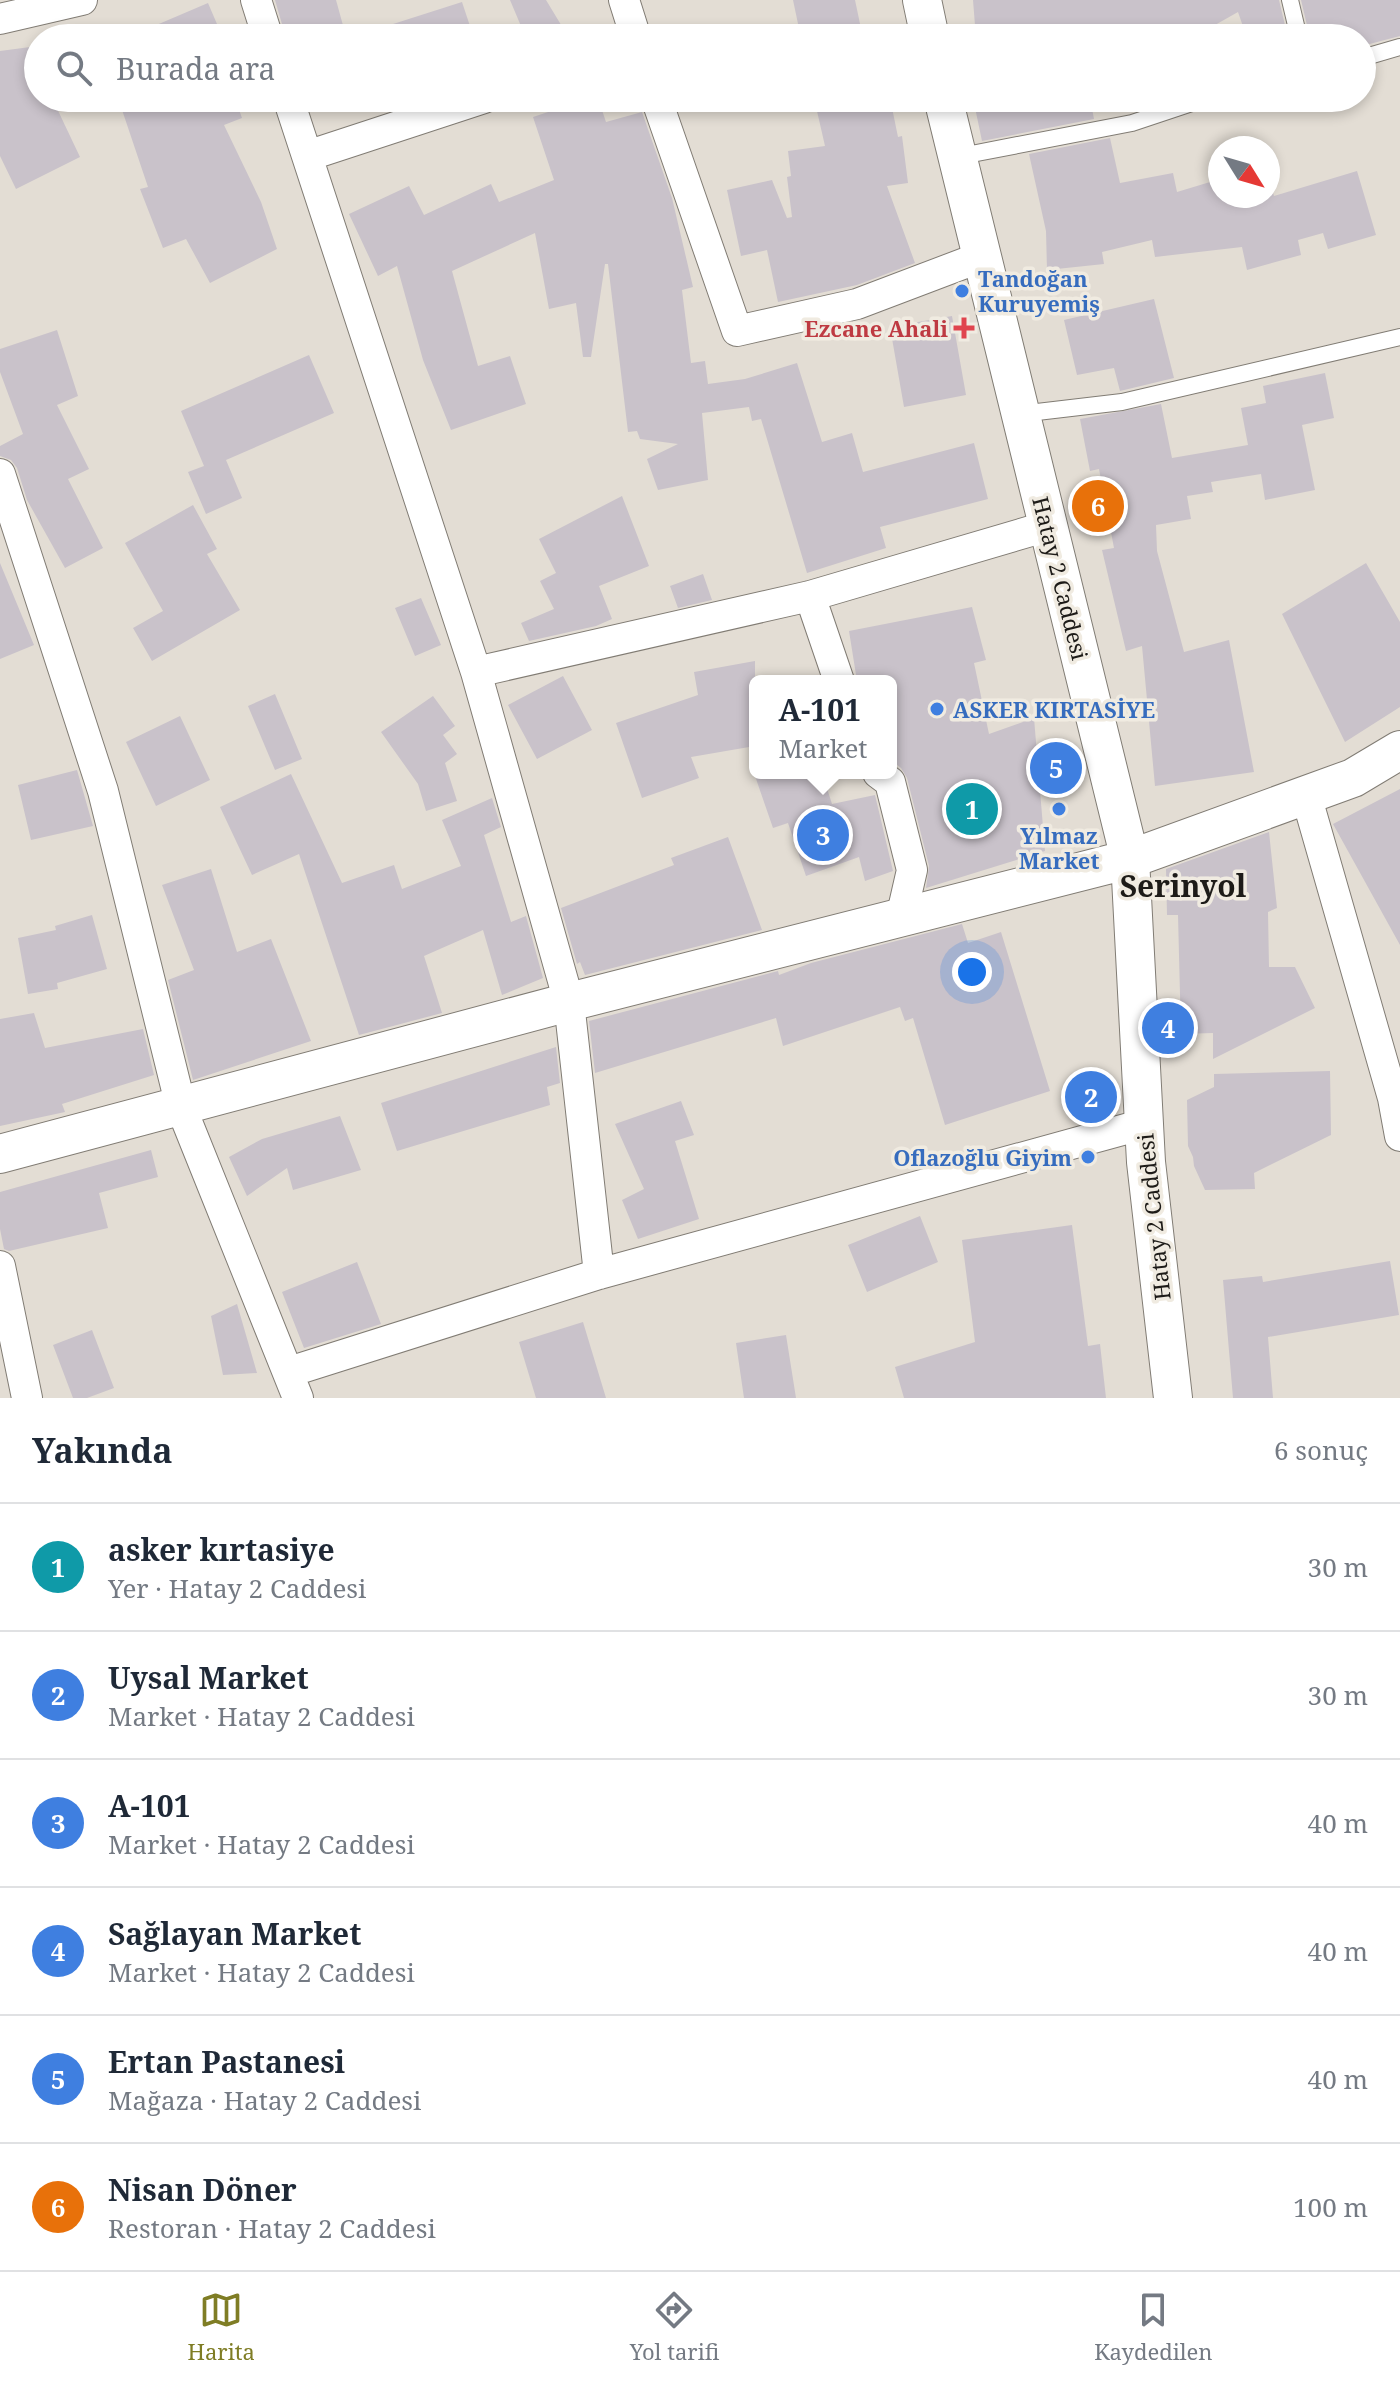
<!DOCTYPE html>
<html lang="tr">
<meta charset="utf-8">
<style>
:root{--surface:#fff;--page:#f2f2f3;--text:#1f2937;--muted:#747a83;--line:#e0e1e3;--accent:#7f7d25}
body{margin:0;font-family:"Noto Serif",serif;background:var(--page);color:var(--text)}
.compass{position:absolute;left:1208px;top:136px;width:72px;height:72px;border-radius:50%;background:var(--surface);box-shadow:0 4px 12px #0003;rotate:127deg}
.you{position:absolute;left:972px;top:972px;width:28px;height:28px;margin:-20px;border:6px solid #fff;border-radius:50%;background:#1a73e8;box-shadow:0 0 0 12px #1a73e833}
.badge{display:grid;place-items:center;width:52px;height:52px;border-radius:50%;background:var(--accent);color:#fff;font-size:26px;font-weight:700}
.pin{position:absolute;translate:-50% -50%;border:4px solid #fff;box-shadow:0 2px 8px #0006}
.popup{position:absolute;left:749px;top:675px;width:148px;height:104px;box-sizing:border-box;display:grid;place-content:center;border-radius:12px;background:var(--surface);filter:drop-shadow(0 2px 6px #0005);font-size:26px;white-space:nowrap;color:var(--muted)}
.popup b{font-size:30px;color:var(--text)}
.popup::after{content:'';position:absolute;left:50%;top:100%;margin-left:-16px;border:16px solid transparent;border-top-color:var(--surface)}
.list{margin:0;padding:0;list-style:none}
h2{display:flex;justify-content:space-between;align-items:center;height:104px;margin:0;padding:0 32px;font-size:34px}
h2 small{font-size:26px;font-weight:400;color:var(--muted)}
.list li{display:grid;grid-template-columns:52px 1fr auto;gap:24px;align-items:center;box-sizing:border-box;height:128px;padding:0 32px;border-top:2px solid var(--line)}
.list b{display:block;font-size:30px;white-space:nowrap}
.list p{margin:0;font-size:26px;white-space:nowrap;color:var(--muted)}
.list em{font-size:26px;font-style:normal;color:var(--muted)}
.icon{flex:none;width:44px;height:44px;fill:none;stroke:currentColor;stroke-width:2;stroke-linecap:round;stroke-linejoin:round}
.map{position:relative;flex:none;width:1400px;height:1398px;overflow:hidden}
.search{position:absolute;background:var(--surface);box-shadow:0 4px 12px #0003;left:24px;right:24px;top:24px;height:88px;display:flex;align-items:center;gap:20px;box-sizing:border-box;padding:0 28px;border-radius:44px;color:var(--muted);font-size:30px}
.sheet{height:872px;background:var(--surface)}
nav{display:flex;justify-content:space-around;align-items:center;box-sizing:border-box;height:112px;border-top:2px solid var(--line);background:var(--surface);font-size:22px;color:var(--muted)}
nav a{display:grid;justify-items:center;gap:4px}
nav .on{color:var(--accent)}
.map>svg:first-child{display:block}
.building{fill:#c9c2ca}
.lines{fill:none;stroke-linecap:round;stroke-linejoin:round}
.service-casing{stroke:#817c74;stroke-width:18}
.minor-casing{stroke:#817c74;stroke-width:32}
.tertiary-casing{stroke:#817c74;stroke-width:40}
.service{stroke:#fff;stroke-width:16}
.minor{stroke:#fff;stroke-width:30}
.tertiary{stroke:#fff;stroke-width:38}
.shop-dot{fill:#3f7fe0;stroke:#f0ebe1;stroke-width:3}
.health-dot{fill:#e0444e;stroke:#f0ebe1;stroke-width:3}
.labels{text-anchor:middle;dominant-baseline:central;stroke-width:7;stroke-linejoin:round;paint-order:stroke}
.shop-label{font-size:22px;font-weight:bold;fill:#366cbe;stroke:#f0ebe1;text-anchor:start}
.health-label{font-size:22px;font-weight:bold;fill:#be3a42;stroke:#f0ebe1;text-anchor:end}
.street-label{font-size:22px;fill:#1d1b18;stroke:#f0ebe1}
.district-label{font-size:30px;font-weight:bold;fill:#1d1b18;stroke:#f0ebe1}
</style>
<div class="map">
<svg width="1400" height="1398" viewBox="0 0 1400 1398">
<rect width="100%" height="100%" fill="#e3ddd4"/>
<!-- building -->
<path class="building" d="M275,0H336L344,29L314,38H286Z
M510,0H546L569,38H526Z
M793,0H855L863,38H801Z
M973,0H1279L1288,38H1247L1238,12L1192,38H976Z
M1301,0H1400V36L1362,46V38H1310Z
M462,2L474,38H369L368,32Z
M208,3L223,38H126Z
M38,46V98H52L80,157L16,189L0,156V51Z
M118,98H235L242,118L224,125L261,202L277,249L210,283L186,239L163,248L140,189L148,187Z
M590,98H598L606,122L642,112L672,198L693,287L682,290L691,363L705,361L708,384L745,379L797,363L822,442L852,433L863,472L974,443L988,499L880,527L886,548L807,573L761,419L752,421L749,407L702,413L708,480L658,490L647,459L678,444L640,439L637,431L628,432L608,264H605L591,357H583L576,303L549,309L535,233L452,271L478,366L510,356L526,404L451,430L423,360L397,266L378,276L349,214L409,186L424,215L491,184L499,202L554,180L533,117Z
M814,98H890L898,137L902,136L908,183L887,186L915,263L857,285L778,302L767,250L741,256L727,190L772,180L787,218L792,217L787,177L791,176L788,151L825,146Z
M973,98H1090L1094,119L982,141Z
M1110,138L1120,183L1173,173L1177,192L1220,179V196H1268V176L1274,196L1357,171L1376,235L1328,249L1323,233L1298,240L1301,255L1247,270L1242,247L1155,257L1152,240L1102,252L1104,264L1047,270L1046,231L1029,154Z
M1154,299L1174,378L1120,391L1114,368L1077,375L1064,320Z
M952,316L966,395L904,407L890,327Z
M57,330L78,396L57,405L89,469L68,479L103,548L65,568L27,500L17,468L11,460L0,456V446L23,434L0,372V349Z
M309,355L334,413L226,460L242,498L206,514L188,472L204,466L181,411Z
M1325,373L1334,418L1302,425L1315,490L1265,500L1261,474L1211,482L1213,492L1187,496L1191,519L1156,525L1157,551L1184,652L1229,640L1254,772L1155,786L1142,646L1126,651L1102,550L1114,548L1099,469L1090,471L1080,419L1161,404L1172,458L1248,445L1241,408L1266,403L1263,386Z
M622,496L649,566L599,586L612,619L596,626L529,641L521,623L554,609L540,581L556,573L539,539Z
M193,505L217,549L207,554L240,610L152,661L133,628L163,611L125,543Z
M0,563L34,645L0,659Z
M1366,563L1400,622V707L1345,742L1282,614Z
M703,574L712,600L678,608L670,586Z
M421,598L441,645L415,656L395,608Z
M972,607L986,660L974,663L989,734L1034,718L1045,851L926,888L929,866L907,778L901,768L891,760V681H857L849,631Z
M755,661V746L691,757L699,778L642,798L616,723L698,695L694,672Z
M563,676L592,730L537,759L508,705Z
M275,694L302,759L275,770L248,706Z
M433,696L455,726L443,735L457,754L445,763L457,801L426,811L418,784L381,732Z
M180,716L210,780L156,806L126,742Z
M77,770L93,826L31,840L18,785Z
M754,773H822L832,804L875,795L893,871L865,881L859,857L806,876L788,823L773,828Z
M291,774L342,883L394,865L402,889L461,866L442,820L492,798L501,827L484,835L511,922L526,916L543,978L502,995L483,930L424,956L442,1013L359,1035L299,854L252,875L220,807Z
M1400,789V945L1333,824Z
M1269,832L1277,908L1268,912L1269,967H1295L1315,1008L1213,1059V1033L1181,1034L1178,915H1167L1166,869Z
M728,837L762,930L585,975L580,962L577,964L561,908L674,865L671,858Z
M211,869L237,952L271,939L311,1041L193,1080L168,980L194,970L162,885Z
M92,915L107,969L57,983L58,989L28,994L18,938L56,930L55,926Z
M962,924L968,943L1001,932L1050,1091L945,1125L913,1018L905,1021L900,1007L783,1046L776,1018L595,1073L589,1021L778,971L779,975L811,963Z
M34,1013L45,1048L143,1029L154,1075L62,1104L65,1112L0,1126V1019Z
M556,1047L560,1083L547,1087L550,1105L397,1151L381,1103Z
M1330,1071L1331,1135L1254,1173L1255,1189L1205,1190L1194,1166L1193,1157L1188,1146L1187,1100L1214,1087V1074Z
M681,1101L694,1135L675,1141L699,1219L638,1239L622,1200L644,1189L615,1124Z
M340,1116L361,1170L293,1190L287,1168L247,1196L229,1157L262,1139Z
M151,1150L158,1177L99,1193L108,1228L9,1251L4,1249L0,1229V1192Z
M920,1216L938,1262L867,1292L848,1245Z
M1072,1225L1088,1346L1100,1344L1106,1398H904L895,1367L975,1342L962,1240Z
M1390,1261L1399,1315L1268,1337L1273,1398H1233L1223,1280L1262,1276L1263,1282Z
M357,1262L381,1324L304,1348L282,1292Z
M237,1304L257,1373L223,1375L211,1316Z
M583,1322L606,1398H536L519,1342Z
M92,1330L114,1388L87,1398H73L53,1345Z
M786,1335L796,1398H744L736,1343Z"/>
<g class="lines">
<defs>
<path id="service" d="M1290,0L1299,38
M1362,58L1400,47
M956,157L1132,123L1207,98
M1020,414L1122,402L1400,337"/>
<path id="minor" d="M256,0L268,38
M624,0L636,38
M0,19L82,0
M288,98L476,672L569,1002L599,1274
M656,98L737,331L857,304L981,257
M307,156L484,98
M0,474L103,791L181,1107L298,1398
M810,596L839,681
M476,672L810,596L1048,526
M878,773L890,782L912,870L901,918
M1306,795L1393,1098L1400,1136
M0,1266L27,1398
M289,1372L599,1274L1144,1124"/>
<path id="tertiary" d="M922,0L930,38
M943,98L1130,859L1146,1162L1173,1398
M0,1154L569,1002L1130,859L1353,778L1400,750"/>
</defs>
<!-- service casing -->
<use href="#service" class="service-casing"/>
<!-- minor casing -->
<use href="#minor" class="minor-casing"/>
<!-- tertiary casing -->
<use href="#tertiary" class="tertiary-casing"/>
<!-- service -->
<use href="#service" class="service"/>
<!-- minor -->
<use href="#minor" class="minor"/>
<!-- tertiary -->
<use href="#tertiary" class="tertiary"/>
</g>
<!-- markers -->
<g class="shop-dot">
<circle cx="962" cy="291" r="8"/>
<circle cx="937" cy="709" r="8"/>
<circle cx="1059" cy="809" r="8"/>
<circle cx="1088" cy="1157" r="8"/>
</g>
<path class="health-dot" d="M960 316h8v8h8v8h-8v8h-8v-8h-8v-8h8z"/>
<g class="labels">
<!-- shop labels -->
<g class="shop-label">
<text x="978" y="278">Tandoğan<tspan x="978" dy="25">Kuruyemiş</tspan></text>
<text x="953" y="709">ASKER KIRTASİYE</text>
<text x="1059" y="835" text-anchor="middle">Yılmaz<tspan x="1059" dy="25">Market</tspan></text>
<text x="1072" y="1157" text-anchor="end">Oflazoğlu Giyim</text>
</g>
<!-- health labels -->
<g class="health-label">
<text x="948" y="328">Ezcane Ahali</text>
</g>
<!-- street labels -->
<g class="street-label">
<text transform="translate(1061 578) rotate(76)">Hatay 2 Caddesi</text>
<text transform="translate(1153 1217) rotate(-96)">Hatay 2 Caddesi</text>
</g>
<!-- district labels -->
<g class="district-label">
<text x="1183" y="885">Serinyol</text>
</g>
</g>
</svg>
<svg class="compass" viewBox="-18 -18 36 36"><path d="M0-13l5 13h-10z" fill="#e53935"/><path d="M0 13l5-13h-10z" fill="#747a83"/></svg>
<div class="you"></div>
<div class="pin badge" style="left:972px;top:809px;background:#0f9aa8">1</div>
<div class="pin badge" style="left:1091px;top:1097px;background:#3f7fe0">2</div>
<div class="pin badge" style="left:823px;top:835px;background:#3f7fe0">3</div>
<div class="popup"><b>A-101</b>Market</div>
<div class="pin badge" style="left:1168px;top:1028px;background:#3f7fe0">4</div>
<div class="pin badge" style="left:1056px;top:768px;background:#3f7fe0">5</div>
<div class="pin badge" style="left:1098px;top:506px;background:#e8710a">6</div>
<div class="search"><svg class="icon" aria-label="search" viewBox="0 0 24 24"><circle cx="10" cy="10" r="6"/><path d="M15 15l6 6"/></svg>Burada ara</div>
</div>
<section class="sheet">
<h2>Yakında<small>6 sonuç</small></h2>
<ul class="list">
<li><span class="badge" style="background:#0f9aa8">1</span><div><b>asker kırtasiye</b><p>Yer · Hatay 2 Caddesi</p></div><em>30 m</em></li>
<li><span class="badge" style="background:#3f7fe0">2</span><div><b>Uysal Market</b><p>Market · Hatay 2 Caddesi</p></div><em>30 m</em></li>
<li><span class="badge" style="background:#3f7fe0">3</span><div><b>A-101</b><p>Market · Hatay 2 Caddesi</p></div><em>40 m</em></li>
<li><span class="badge" style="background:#3f7fe0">4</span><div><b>Sağlayan Market</b><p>Market · Hatay 2 Caddesi</p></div><em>40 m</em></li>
<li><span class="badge" style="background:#3f7fe0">5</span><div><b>Ertan Pastanesi</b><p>Mağaza · Hatay 2 Caddesi</p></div><em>40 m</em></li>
<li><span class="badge" style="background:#e8710a">6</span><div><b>Nisan Döner</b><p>Restoran · Hatay 2 Caddesi</p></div><em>100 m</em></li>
</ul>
</section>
<nav>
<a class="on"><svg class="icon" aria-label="map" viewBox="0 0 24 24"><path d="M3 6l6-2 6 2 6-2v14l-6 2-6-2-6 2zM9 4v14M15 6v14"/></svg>Harita</a>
<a><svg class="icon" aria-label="directions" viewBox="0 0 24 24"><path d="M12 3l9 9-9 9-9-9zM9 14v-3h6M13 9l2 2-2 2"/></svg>Yol tarifi</a>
<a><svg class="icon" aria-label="saved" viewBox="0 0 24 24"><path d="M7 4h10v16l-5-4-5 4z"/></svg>Kaydedilen</a>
</nav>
